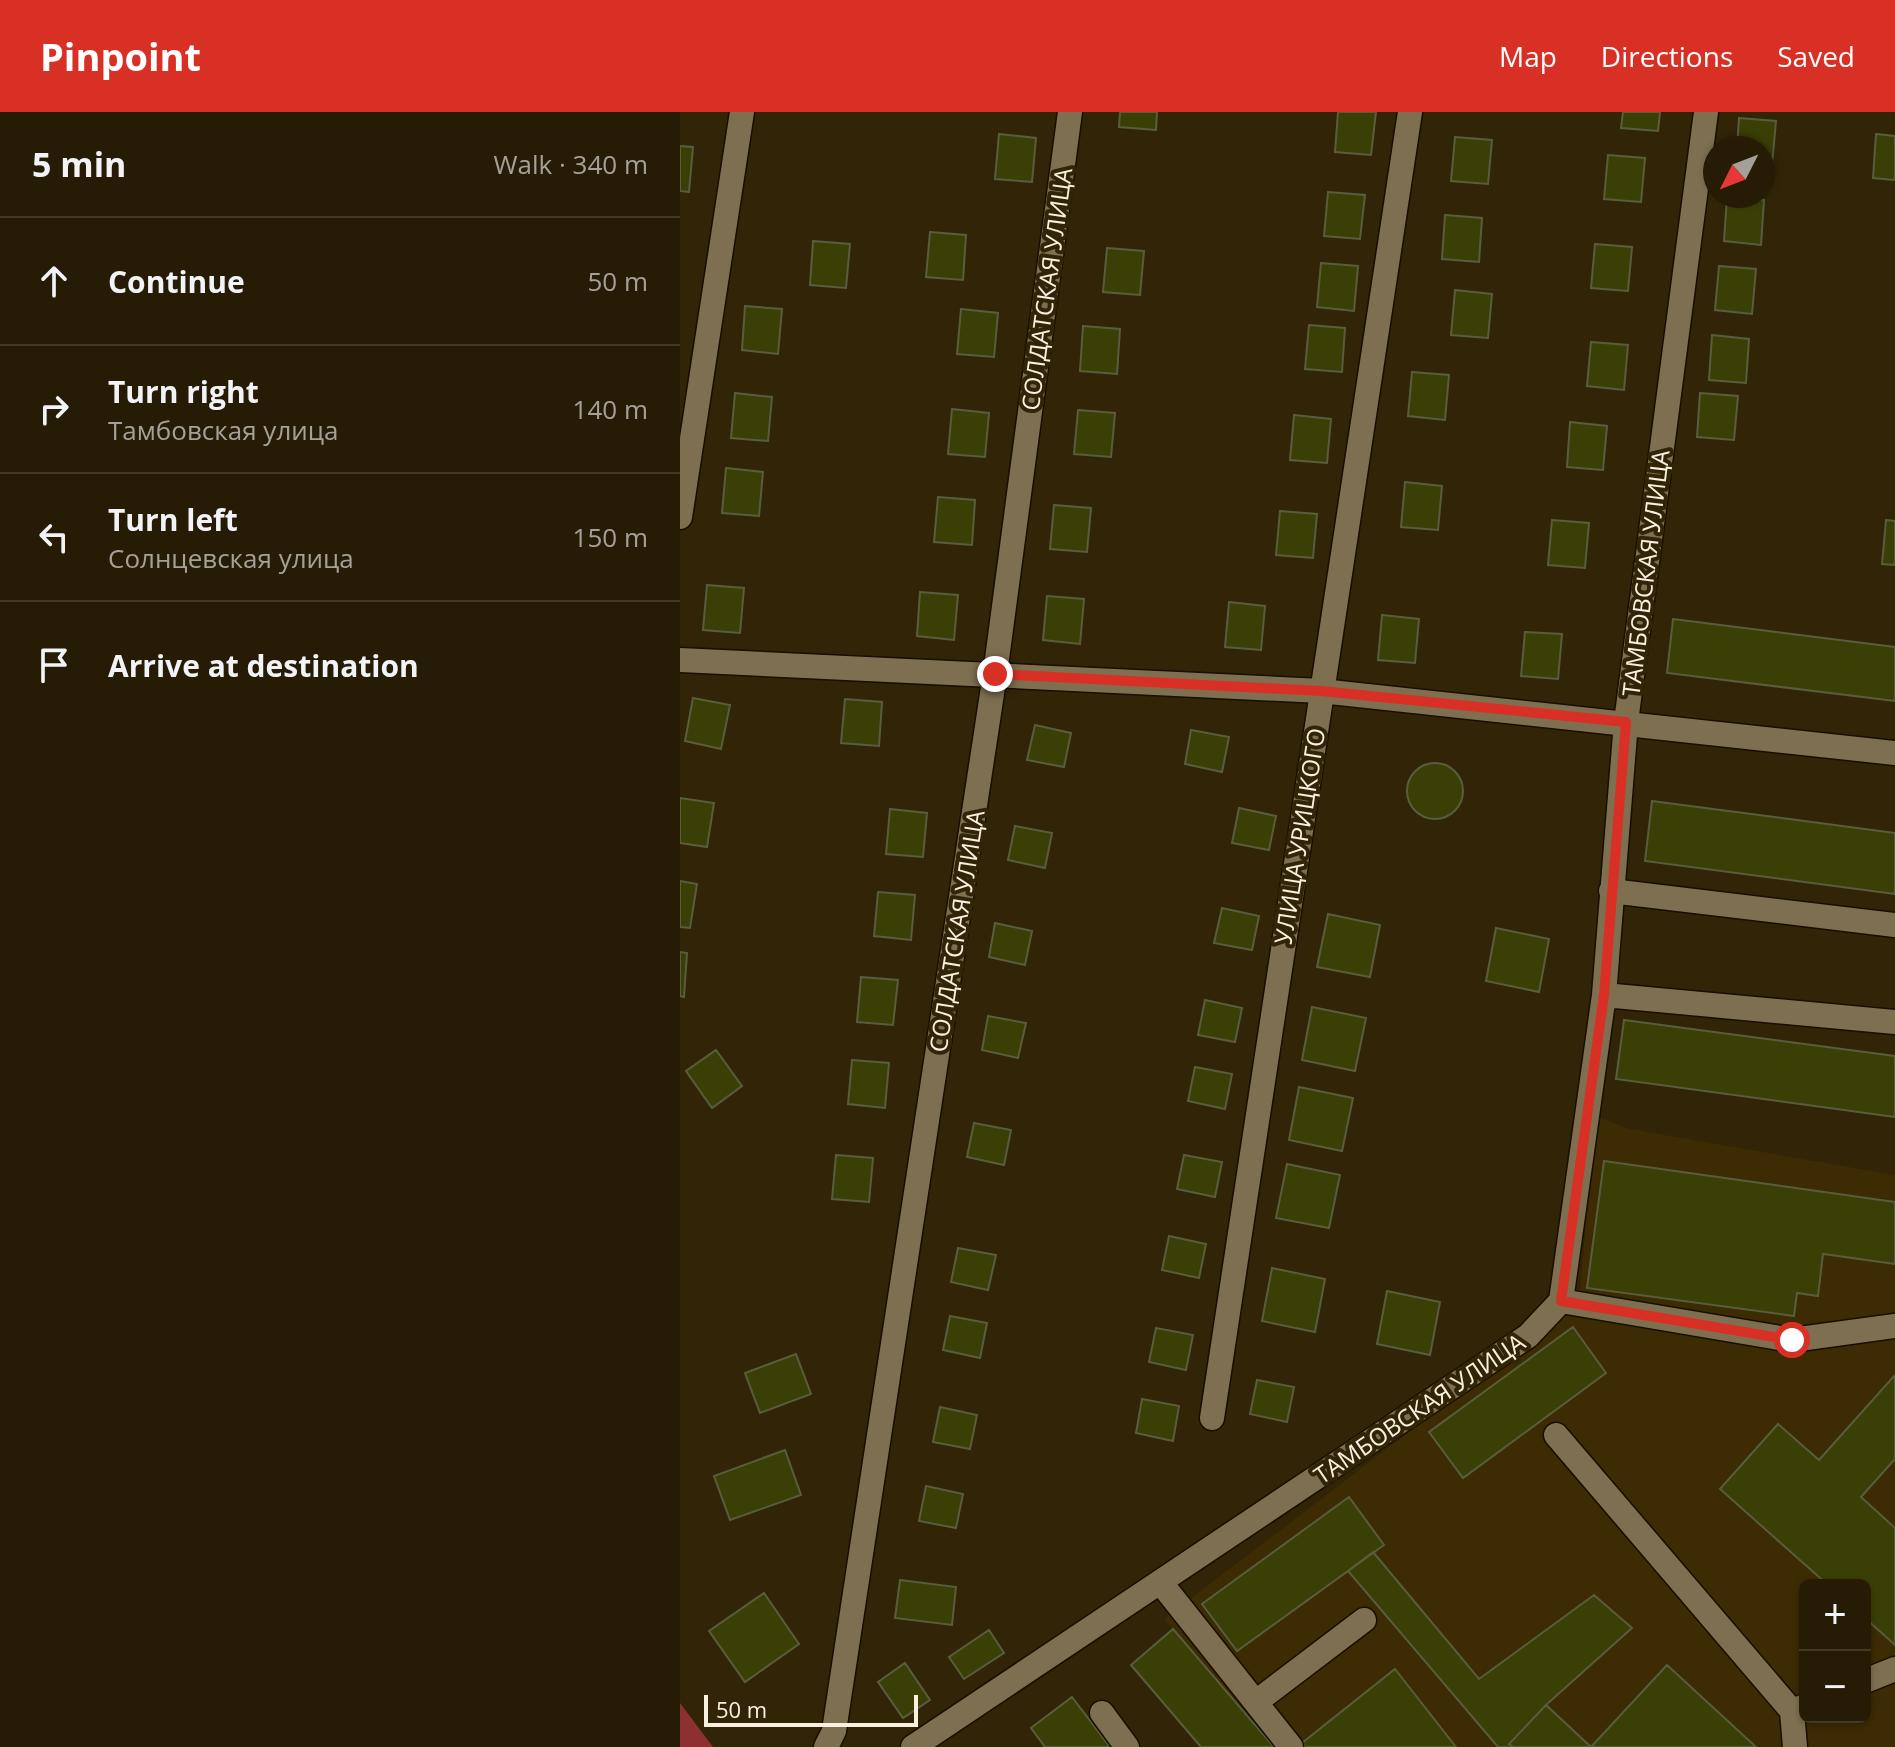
<!DOCTYPE html>
<meta charset="utf-8">
<style>
:root{--surface:#261c05;--page:#2e250f;--text:#f1f3f6;--muted:#a4a19a;--line:#423a27;--accent:#d93025}
body{margin:0;font-family:"Open Sans",sans-serif;background:var(--page);color:var(--text)}
.controls{position:absolute;right:24px;bottom:24px;display:grid;overflow:hidden;border-radius:12px;box-shadow:0 2px 6px #0004}
.controls button{width:72px;height:72px;display:grid;place-items:center;padding:0;border:0;border-bottom:2px solid var(--line);background:var(--surface);color:var(--text);font:40px sans-serif}
.compass{position:absolute;left:1023px;top:24px;width:72px;height:72px;border-radius:50%;background:var(--surface);box-shadow:0 2px 6px #0004;rotate:228deg}
.scale{position:absolute;left:24px;bottom:20px;width:214px;box-sizing:border-box;padding-left:8px;border:4px solid #f9f0df;border-top:0;font-size:22px;line-height:28px;white-space:nowrap;color:#f9f0df;-webkit-text-stroke:6px #322507;paint-order:stroke}
.stop{position:absolute;width:24px;height:24px;margin:-18px;border:6px solid #d93025;border-radius:50%;background:#fff}
.stop.end{background:#d93025;border-color:#fff;box-shadow:0 2px 8px #0008}
.list{margin:0;padding:0;list-style:none}
h2{display:flex;justify-content:space-between;align-items:center;height:104px;margin:0;padding:0 32px;font-size:34px}
h2 small{font-size:26px;font-weight:400;color:var(--muted)}
.list li{display:grid;grid-template-columns:52px 1fr auto;gap:24px;align-items:center;box-sizing:border-box;height:128px;padding:0 32px;border-top:2px solid var(--line)}
.list b{display:block;font-size:30px;white-space:nowrap}
.list p{margin:0;font-size:26px;white-space:nowrap;color:var(--muted)}
.list em{font-size:26px;font-style:normal;color:var(--muted)}
.icon{flex:none;width:44px;height:44px;fill:none;stroke:currentColor;stroke-width:2;stroke-linecap:round;stroke-linejoin:round}
.map{position:relative;flex:none;width:1215px;height:1635px;overflow:hidden}
header{display:flex;align-items:center;gap:48px;box-sizing:border-box;height:112px;padding:0 40px;background:var(--accent);color:#fff}
header strong{font-size:38px}
nav{display:flex;gap:44px;margin-inline-start:auto;font-size:28px}
main{display:flex}
aside{flex:1;background:var(--surface)}
.map>svg:first-child{display:block}
.built{fill:#3c2b03;fill-rule:evenodd}
.forest{fill:#8d3032}
.building{fill:#3a3f06;stroke:#585d3d;stroke-width:2}
.lines{fill:none;stroke-linecap:round;stroke-linejoin:round}
.minor-casing{stroke:#180e00;stroke-width:27}
.minor{stroke:#7f6f51;stroke-width:24}
.route{stroke:#d93025;stroke-width:10}
.labels{text-anchor:middle;dominant-baseline:central;stroke-width:8;stroke-linejoin:round;paint-order:stroke}
.street-label{font-size:24px;fill:#f9f0df;stroke:#322507}
</style>
<header>
<strong>Pinpoint</strong>
<nav><a>Map</a><a>Directions</a><a>Saved</a></nav>
</header>
<main>
<aside>
<h2>5 min<small>Walk · 340 m</small></h2>
<ul class="list">
<li><svg class="icon" aria-label="ahead" viewBox="0 0 24 24"><path d="M12 20V5M6 11l6-6 6 6"/></svg><div><b>Continue</b></div><em>50 m</em></li>
<li><svg class="icon" aria-label="right" viewBox="0 0 24 24"><path d="M7 20v-9h11M14 6l5 5-5 5"/></svg><div><b>Turn right</b><p>Тамбовская улица</p></div><em>140 m</em></li>
<li><svg class="icon" aria-label="left" viewBox="0 0 24 24"><path d="M17 20v-9H6M10 6l-5 5 5 5"/></svg><div><b>Turn left</b><p>Солнцевская улица</p></div><em>150 m</em></li>
<li><svg class="icon" aria-label="arrive" viewBox="0 0 24 24"><path d="M6 21V4h12l-3 4 3 4H6"/></svg><div><b>Arrive at destination</b></div></li>
</ul>
</aside>
<div class="map">
<svg width="1215" height="1635" viewBox="0 0 1215 1635">
<rect width="100%" height="100%" fill="#322507"/>
<!-- built -->
<path class="built" d="M915,1004L950,1017L1215,1063V1635H594L484,1507L899,1190ZM1125,1473H1185V1605H1125Z"/>
<!-- forest -->
<path class="forest" d="M0,1591L33,1635H0Z"/>
<!-- building -->
<path class="building" d="M440,0H477L476,18L439,15Z
M658,0H696L691,43L655,40Z
M943,0H980L978,19L941,16Z
M1059,6L1096,9L1092,53H1083V36H1057Z
M319,22L356,26L352,70L315,67Z
M1196,22L1215,24V68L1193,66Z
M775,25L812,28L808,72L771,69Z
M0,34L13,35L9,80L0,79Z
M928,43L965,46L961,90L924,87Z
M648,80L685,83L680,127L644,124Z
M1047,85L1084,88L1081,133L1044,129Z
M765,103L802,106L799,150L762,147Z
M250,120L286,123L283,168L246,165Z
M133,129L170,132L166,176L130,173Z
M915,132L952,135L948,179L911,176Z
M427,136L464,139L460,183L423,180Z
M641,151L678,154L674,199L637,195Z
M1039,154L1076,157L1072,202L1035,198Z
M775,178L812,182L808,226L771,223Z
M65,194L102,197L98,242L62,238Z
M281,197L318,201L314,245L277,242Z
M629,213L665,216L662,260L625,257Z
M403,214L440,217L437,262L400,259Z
M1032,223L1069,227L1066,271L1029,268Z
M911,230L948,233L944,278L907,274Z
M732,260L769,263L765,308L728,304Z
M55,281L92,285L88,329L51,326Z
M1020,281L1058,284L1054,328L1017,325Z
M272,297L309,301L305,345L268,342Z
M398,298L435,301L431,345L394,342Z
M614,303L651,307L647,351L610,348Z
M890,310L927,314L923,358L887,355Z
M46,356L83,360L79,404L42,401Z
M725,370L762,374L758,418L721,415Z
M258,385L295,388L292,433L254,430Z
M374,393L411,396L407,440L370,437Z
M600,399L637,402L633,446L596,443Z
M872,408L909,411L905,456L868,453Z
M1206,408L1215,409V453L1202,452Z
M27,473L64,476L60,521L23,518Z
M240,480L278,483L274,528L237,524Z
M367,484L404,487L400,532L363,528Z
M549,490L585,494L581,538L545,535Z
M702,503L739,507L735,551L698,548Z
M993,507L1215,535V589L987,561Z
M845,520L882,522L878,567L841,564Z
M13,586L50,593L41,637L5,629Z
M165,587L202,590L199,634L161,631Z
M355,613L391,621L384,655L347,648Z
M511,618L549,625L542,660L505,652Z
M727 679a28 28 0 1 1 56 0a28 28 0 1 1-56 0Z
M0,686L34,691L27,735L0,731Z
M972,689L1215,721V782L965,749Z
M559,696L596,704L589,738L552,731Z
M210,697L247,701L243,745L206,742Z
M335,714L372,721L365,756L328,748Z
M0,769L17,772L10,816L0,815Z
M198,780L235,783L231,828L194,824Z
M542,796L579,804L572,838L534,831Z
M648,802L700,813L690,865L637,855Z
M315,811L352,819L345,853L309,845Z
M816,816L869,827L859,880L806,869Z
M0,840L7,841L4,885L0,884Z
M181,865L218,868L213,913L177,910Z
M525,888L562,896L555,930L518,923Z
M632,895L686,906L675,959L622,948Z
M308,904L346,911L338,946L302,938Z
M944,908L1215,944V1005L936,967Z
M36,938L62,974L32,996L6,959Z
M172,948L209,951L205,996L168,992Z
M515,955L552,962L545,997L508,989Z
M619,975L673,986L662,1039L609,1028Z
M294,1011L331,1018L324,1053L287,1045Z
M156,1043L193,1046L189,1090L152,1087Z
M504,1043L542,1050L535,1085L497,1077Z
M924,1049L1215,1090V1152L1143,1142L1138,1184L1117,1181L1114,1204L907,1176Z
M607,1052L660,1063L649,1116L596,1106Z
M489,1124L526,1132L519,1166L482,1158Z
M278,1136L316,1143L308,1178L271,1170Z
M592,1156L645,1167L635,1220L582,1209Z
M707,1179L760,1190L750,1243L697,1232Z
M270,1204L307,1211L300,1246L263,1238Z
M893,1215L926,1261L783,1366L749,1320Z
M476,1216L513,1223L506,1258L469,1250Z
M116,1242L131,1282L80,1301L65,1261Z
M1215,1263V1347L1181,1385L1215,1416V1533L1185,1506V1473H1148L1040,1377L1098,1312L1139,1348Z
M577,1268L614,1275L607,1310L570,1302Z
M462,1287L499,1294L493,1329L456,1321Z
M260,1295L297,1303L290,1337L253,1330Z
M105,1338L121,1383L50,1408L34,1364Z
M246,1374L283,1382L276,1416L239,1409Z
M669,1385L704,1433L557,1539L522,1492Z
M693,1440L799,1567L914,1483L952,1516L866,1593L829,1632L833,1635H818L668,1459Z
M220,1468L276,1475L272,1513L215,1506Z
M84,1481L119,1532L65,1570L29,1519Z
M493,1517L594,1635H521L451,1553Z
M309,1518L324,1541L284,1567L269,1545Z
M225,1551L250,1588L223,1606L198,1570Z
M987,1553L1076,1635H833L829,1632L866,1593L911,1635Z
M715,1557L776,1635H625L622,1631Z
M392,1585L430,1635H365L351,1616Z"/>
<g class="lines">
<defs>
<path id="minor" d="M0,405L62,0
M0,548L641,579L1215,641
M931,779L1215,813
M924,883L1215,910
M881,1189L1112,1228L1215,1214
M532,1306L730,0
M876,1323L1112,1599L1125,1594
M481,1471L611,1635
M1185,1569L1215,1557
M576,1590L684,1508
M1112,1599L1115,1635
M422,1601L447,1635
M146,1635L154,1619L315,562L390,0
M233,1635L848,1224L881,1189L924,883L946,610L1026,0"/>
</defs>
<!-- minor casing -->
<use href="#minor" class="minor-casing"/>
<!-- minor -->
<use href="#minor" class="minor"/>
</g>
<g class="lines">
<!-- route -->
<path class="route" d="M315,562L641,579L946,610L924,883L881,1189L1112,1228"/>
</g>
<g class="labels">
<!-- street labels -->
<g class="street-label">
<text transform="translate(366 177) rotate(-82)">СОЛДАТСКАЯ УЛИЦА</text>
<text transform="translate(965 461) rotate(-83)">ТАМБОВСКАЯ УЛИЦА</text>
<text transform="translate(619 724) rotate(-81)">УЛИЦА УРИЦКОГО</text>
<text transform="translate(276 819) rotate(-81)">СОЛДАТСКАЯ УЛИЦА</text>
<text transform="translate(739 1296) rotate(-34)">ТАМБОВСКАЯ УЛИЦА</text>
</g>
</g>
</svg>
<div class="controls">
<button>+</button>
<button>−</button>
</div>
<svg class="compass" viewBox="-18 -18 36 36"><path d="M0-13l5 13h-10z" fill="#e53935"/><path d="M0 13l5-13h-10z" fill="#a4a19a"/></svg>
<div class="scale">50 m</div>
<div class="stop" style="left:1112px;top:1228px"></div>
<div class="stop end" style="left:315px;top:562px"></div>
</div>
</main>
